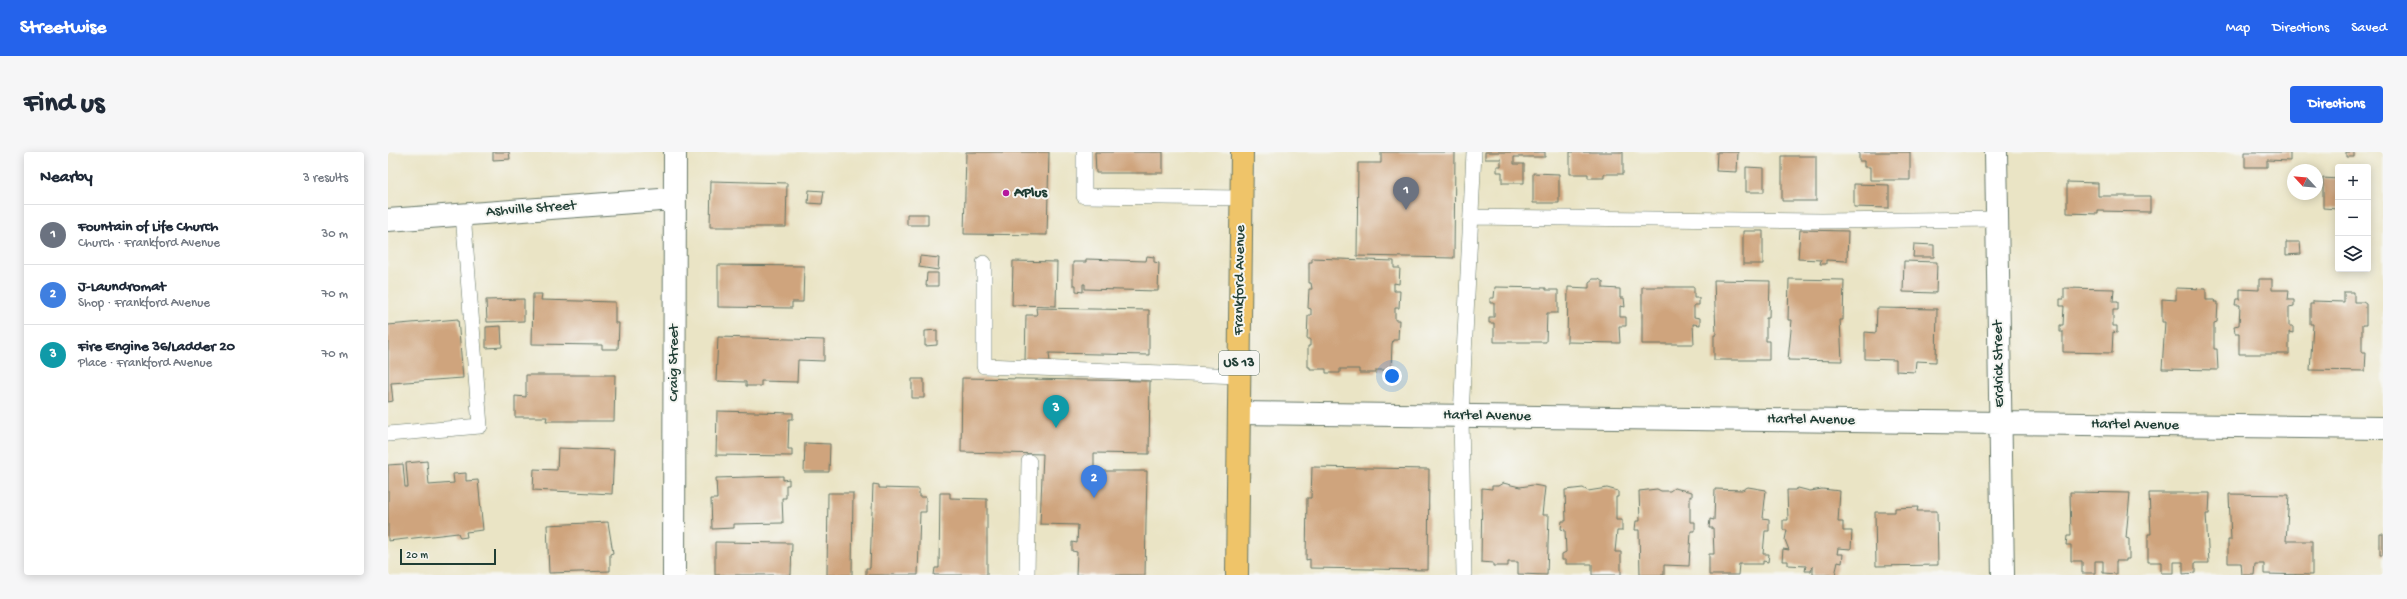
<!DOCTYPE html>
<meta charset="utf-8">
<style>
:root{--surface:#fff;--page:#f6f6f7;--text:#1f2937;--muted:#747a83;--line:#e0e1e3;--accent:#2563eb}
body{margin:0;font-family:"Gochi Hand",sans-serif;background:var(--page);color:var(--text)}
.controls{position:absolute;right:12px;top:12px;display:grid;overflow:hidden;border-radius:4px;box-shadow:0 2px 10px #0003}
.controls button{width:36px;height:36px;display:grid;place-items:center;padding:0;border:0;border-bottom:1px solid var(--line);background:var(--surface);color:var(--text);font:20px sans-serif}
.compass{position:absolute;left:1899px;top:12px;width:36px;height:36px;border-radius:50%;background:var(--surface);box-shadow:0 2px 10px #0003;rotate:296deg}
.scale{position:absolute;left:12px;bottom:10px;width:96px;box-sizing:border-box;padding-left:4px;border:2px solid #1f3d34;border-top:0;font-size:11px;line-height:14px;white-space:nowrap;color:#1f3d34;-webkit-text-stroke:3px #f6f6f2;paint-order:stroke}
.you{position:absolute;left:1004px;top:224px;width:14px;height:14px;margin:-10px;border:3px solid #fff;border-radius:50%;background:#1a73e8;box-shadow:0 0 0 6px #1a73e833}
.badge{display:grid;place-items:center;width:26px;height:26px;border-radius:50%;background:var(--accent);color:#fff;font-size:13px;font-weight:700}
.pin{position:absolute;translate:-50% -33px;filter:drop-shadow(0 1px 2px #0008)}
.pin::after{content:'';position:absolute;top:21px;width:14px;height:12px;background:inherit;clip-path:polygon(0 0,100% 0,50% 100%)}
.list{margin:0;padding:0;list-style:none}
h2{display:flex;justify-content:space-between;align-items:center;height:52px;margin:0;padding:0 16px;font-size:17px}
h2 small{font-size:13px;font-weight:400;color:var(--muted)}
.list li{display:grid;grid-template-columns:26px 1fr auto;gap:12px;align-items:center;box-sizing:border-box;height:60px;padding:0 16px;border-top:1px solid var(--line)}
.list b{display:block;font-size:15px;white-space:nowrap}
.list p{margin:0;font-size:13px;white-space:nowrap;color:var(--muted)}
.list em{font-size:13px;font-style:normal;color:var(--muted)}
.icon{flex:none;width:22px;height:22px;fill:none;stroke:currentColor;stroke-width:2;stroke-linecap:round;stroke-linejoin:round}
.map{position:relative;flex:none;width:1995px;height:423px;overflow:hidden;border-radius:4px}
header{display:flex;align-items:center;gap:24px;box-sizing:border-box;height:56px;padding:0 20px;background:var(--accent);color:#fff}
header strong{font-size:19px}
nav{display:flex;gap:22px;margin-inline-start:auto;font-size:14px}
.intro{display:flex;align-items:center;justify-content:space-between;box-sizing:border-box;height:96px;padding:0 24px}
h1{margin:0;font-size:28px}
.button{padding:10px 18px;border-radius:4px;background:var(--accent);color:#fff;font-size:14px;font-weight:700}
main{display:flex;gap:24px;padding:0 24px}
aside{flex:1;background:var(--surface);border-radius:4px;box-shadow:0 2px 10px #0003}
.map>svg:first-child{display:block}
.building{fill:#cfa47d}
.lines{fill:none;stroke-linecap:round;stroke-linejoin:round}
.service-casing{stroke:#667767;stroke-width:16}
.minor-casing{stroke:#667767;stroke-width:24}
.primary-casing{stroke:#667767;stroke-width:24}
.service{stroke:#fff;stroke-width:15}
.minor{stroke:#fff;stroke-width:22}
.primary{stroke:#efc469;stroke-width:22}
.poi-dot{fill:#b5179e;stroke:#f6f6f2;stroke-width:1.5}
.labels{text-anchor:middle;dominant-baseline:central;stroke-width:4;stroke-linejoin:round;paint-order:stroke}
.shield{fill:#f6f6f2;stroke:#60746d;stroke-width:1}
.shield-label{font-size:14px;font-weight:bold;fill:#1f3d34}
.poi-label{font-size:15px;font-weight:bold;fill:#1f3d34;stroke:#f6f6f2;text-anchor:start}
.street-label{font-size:15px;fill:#1f3d34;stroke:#f6f6f2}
</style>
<header>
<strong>Streetwise</strong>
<nav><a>Map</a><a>Directions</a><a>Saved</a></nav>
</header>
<div class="intro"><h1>Find us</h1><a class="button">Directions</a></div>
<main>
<aside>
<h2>Nearby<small>3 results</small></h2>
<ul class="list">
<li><span class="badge" style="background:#6b7280">1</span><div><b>Fountain of Life Church</b><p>Church · Frankford Avenue</p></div><em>30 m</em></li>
<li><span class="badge" style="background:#3f7fe0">2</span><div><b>J-Laundromat</b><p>Shop · Frankford Avenue</p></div><em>70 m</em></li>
<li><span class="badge" style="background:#0f9aa8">3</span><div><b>Fire Engine 36/Ladder 20</b><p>Place · Frankford Avenue</p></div><em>70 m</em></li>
</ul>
</aside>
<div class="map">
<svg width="1995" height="423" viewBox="0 0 1995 423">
<rect width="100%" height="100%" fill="#f6f6f2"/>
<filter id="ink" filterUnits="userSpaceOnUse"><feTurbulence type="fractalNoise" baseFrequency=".025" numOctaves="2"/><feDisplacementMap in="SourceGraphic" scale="8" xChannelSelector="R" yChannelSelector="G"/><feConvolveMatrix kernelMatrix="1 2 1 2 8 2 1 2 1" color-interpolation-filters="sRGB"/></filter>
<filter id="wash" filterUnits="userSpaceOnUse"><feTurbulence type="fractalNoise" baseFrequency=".012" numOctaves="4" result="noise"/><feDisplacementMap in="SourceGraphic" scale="16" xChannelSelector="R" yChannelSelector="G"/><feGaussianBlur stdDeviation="0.9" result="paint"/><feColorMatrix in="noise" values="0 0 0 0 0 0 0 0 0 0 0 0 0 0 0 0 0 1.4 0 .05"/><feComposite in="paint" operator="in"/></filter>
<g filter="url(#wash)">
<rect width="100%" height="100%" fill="#eae4c5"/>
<g id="blocks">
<!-- building -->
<path class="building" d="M105,0H121L122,7L105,8Z
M578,0H661L659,83L576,82Z
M707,0H775V21H708Z
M993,0H1067L1066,106L969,104L970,11H993Z
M1097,0H1157V5H1126V12H1136V31H1114V20H1109V14H1113V7H1097Z
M1182,0H1235V22H1216V26H1200V22H1182Z
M1329,0H1350L1349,20L1328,19Z
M1471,0H1522V28H1482V15H1476V9H1471Z
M1857,0H1902V9L1879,8V15H1857Z
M1958,0H1966V5H1958Z
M1394,4H1428V49H1394Z
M1358,15L1376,16V40H1358Z
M1145,21L1171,22V51H1145Z
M1935,26L1950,27V57L1935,56Z
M323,29L399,31L398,75H322Z
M1679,30L1710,31V44H1762V60L1710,59V62L1679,61Z
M1466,32L1501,33V56L1466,55Z
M421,38L436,39L434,52L420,51Z
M519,62H540V73H519Z
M1412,78L1460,79L1459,109L1438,108V112H1432L1433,108L1410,107Z
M1355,79H1375V112H1355Z
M1898,90H1912L1913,102L1898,103Z
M1526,92L1546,93V105H1525Z
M532,104L551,106L550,118L531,115Z
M759,104L766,105V110L771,111L770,139L697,137V132H695V140L688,139V133H685V110H698V107L758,109Z
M924,106L1006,109V116H1012L1011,132L1006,131V139H1012L1011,156H1007V168H1011L1010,188H1005L1004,192L1003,218H988V221H971V217H952V221H938V217H922V215H920V194H922V187H919L920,163H923V157L920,156L921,137H924L923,131H921V110H924Z
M625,109L669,110L668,154L624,153Z
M1516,109L1549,110L1548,141L1515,140Z
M330,113L416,114L415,150H404V156L330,155Z
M539,121H550V134H538Z
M1205,127H1211L1215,130V136L1232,137V146H1236L1237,155L1232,154V165H1238V174H1231L1232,191L1179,190L1180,135L1201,136V130Z
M1401,127L1456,128L1455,168H1452L1454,209L1400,208L1404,168H1400Z
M1871,127H1884V138H1901L1900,148H1906V154L1901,155V174H1905V181L1901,180V202H1851V181H1847L1846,174L1851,173L1852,153H1847L1848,147H1852V137L1871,138Z
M1326,128L1382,129L1381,166H1378V189H1381V208H1326V183H1328Z
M1107,135L1158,136V138H1170V161H1159L1158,190H1106V171H1101V165H1106V151H1102V146H1106Z
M1254,135H1306V146H1311V153H1306V165L1312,166V173L1305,172L1306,192H1254Z
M1676,136L1726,137L1725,150H1730V158H1725V174H1729V181L1725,180L1724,201L1675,200V180H1672V173H1675L1676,154H1672V147H1676Z
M1788,136L1818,137V148H1827L1826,150H1830L1829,170L1826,171V197H1829L1830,218L1774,217L1777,170H1774V147L1788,148Z
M1956,140H1966V150H1975L1978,152V173H1974V200H1978L1977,219L1922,218L1925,172H1922V152H1925V149L1956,150Z
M145,142H154L153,148L227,150V171H231L230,197H214V193L144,192Z
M136,147V169L99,170L98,148Z
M648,156L761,158V203L661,201L662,210L637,209L638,163H649Z
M1489,156L1549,157L1548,210L1528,209L1527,220L1508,219V208L1477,207V180L1488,181Z
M70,167L75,226L3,231L5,249L0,250V173Z
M113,174L114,195L98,196V175Z
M549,178V193L537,194V179Z
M330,185L436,188V209L410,208L409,230L373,229V234H358V230L328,229Z
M138,223H227L226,269H158L159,265H127V244L138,245Z
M574,226L762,229L761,302L706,301V319H759L757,423H688L689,400L684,399V390L689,391L690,373L652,372L655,302L573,300Z
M524,227H536V246H524Z
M329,259L405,261V267H401L400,297H404V304L328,303Z
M417,291L442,292L441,320H416Z
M170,296L226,298L224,342L145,338L146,317L169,318Z
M39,309L41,333L66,331L65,322L78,321V329L90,328L95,378L78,380L79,385L72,386L70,381L0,389V313L15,312L17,335H20L18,311Z
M924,315L1041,317L1040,418L922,416V407L918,408L919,346H923Z
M395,324V328L401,327V333H398V346H394L395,371L346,372V376L324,377L323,347H329L328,326Z
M1115,331L1132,335L1145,333L1157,335L1154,363H1161L1159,423L1130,422V410H1120V414H1105V411L1093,410L1094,336L1104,337V334H1110Z
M485,332L491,333V336L531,337V345H538V360H532L530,423H478V416H482Z
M1360,335L1378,338L1375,366L1381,367V379H1377L1375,402H1381L1380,410L1375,409V412H1351L1350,423H1321V402H1326L1325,376H1321L1322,367L1326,368L1327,337L1354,338Z
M1195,336L1200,339L1219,336L1230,339V345H1228V368H1234V379H1229L1227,400H1233V423H1204V412H1178V408H1174V402L1178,400L1177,378L1173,377L1174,369H1178L1177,338Z
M1286,336L1304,340V345L1302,344V370H1307V379H1303L1301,414L1276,413V423H1252L1251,378H1247L1248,369H1252L1251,339L1269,337L1273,339H1282Z
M1410,336L1422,339L1434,337L1452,339L1450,370H1455V379H1464L1463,397L1450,396L1449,402H1455L1454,411L1450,410L1447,423H1425V414L1423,419H1417L1418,414L1400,413V409H1394L1395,397L1401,398L1397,388L1399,378H1395V368H1400L1399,338H1407Z
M1682,340L1742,341L1738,386L1741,387V407H1738V409H1728V422L1715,421V409H1707V421H1694V409H1683V393H1678L1679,384H1683Z
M440,341H465L464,423H439Z
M552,341H562V346L599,347V423H546L547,416H551Z
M1761,341H1822L1821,362H1818L1821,411H1807V421L1795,422V410H1786V421H1773V410H1760V382H1763Z
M1841,342L1901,343L1898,389H1924V423L1876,422V412H1867L1866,423H1854L1853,411H1840V388H1843Z
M1530,355L1529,359H1549L1550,413L1488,414L1487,360H1507V356Z
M220,370L225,401L222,402V419L161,421L159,373Z
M1992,382H1995V403H1992Z
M327,390L404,391L403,423H327Z"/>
</g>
</g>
<g filter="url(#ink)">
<use href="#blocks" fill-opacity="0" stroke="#667767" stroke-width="1"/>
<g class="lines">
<defs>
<path id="service" d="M696,0V44L853,46
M1083,65L1434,69L1609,67
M596,111V214L851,224
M0,282L92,274L75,62
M639,423L641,310
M1076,423L1073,264L1086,0"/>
<path id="minor" d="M1608,0L1615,423
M0,68L286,47
M851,261L1995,276
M286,423L287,0"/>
<path id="primary" d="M849,423L854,0"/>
</defs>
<!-- service casing -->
<use href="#service" class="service-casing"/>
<!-- minor casing -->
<use href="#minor" class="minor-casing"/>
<!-- primary casing -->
<use href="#primary" class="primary-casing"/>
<!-- service -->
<use href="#service" class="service"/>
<!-- minor -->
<use href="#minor" class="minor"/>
<!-- primary -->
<use href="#primary" class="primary"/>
</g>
</g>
<!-- markers -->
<circle class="poi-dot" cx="618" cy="41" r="4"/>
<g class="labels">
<!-- shield labels -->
<rect class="shield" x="831" y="199" width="40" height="24" rx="3"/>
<g class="shield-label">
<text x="851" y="211">US 13</text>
</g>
<!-- poi labels -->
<g class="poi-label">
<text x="626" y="41">APlus</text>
</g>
<!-- street labels -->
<g class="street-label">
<text transform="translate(143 57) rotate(-4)">Ashville Street</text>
<text transform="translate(852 128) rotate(-89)">Frankford Avenue</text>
<text transform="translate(286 211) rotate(-90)">Craig Street</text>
<text transform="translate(1611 212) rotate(-91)">Erdrick Street</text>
<text transform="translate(1099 264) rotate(1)">Hartel Avenue</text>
<text transform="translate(1423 268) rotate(1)">Hartel Avenue</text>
<text transform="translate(1747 273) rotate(1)">Hartel Avenue</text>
</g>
</g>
</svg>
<div class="controls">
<button>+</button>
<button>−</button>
<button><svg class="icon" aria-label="layers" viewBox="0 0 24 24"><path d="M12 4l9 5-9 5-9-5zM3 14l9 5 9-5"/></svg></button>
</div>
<svg class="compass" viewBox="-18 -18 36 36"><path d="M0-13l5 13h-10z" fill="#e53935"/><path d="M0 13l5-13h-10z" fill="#747a83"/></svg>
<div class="scale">20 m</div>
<div class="you"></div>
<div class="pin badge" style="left:1018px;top:58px;background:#6b7280">1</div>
<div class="pin badge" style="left:706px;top:346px;background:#3f7fe0">2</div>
<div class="pin badge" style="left:668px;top:276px;background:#0f9aa8">3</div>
</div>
</main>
